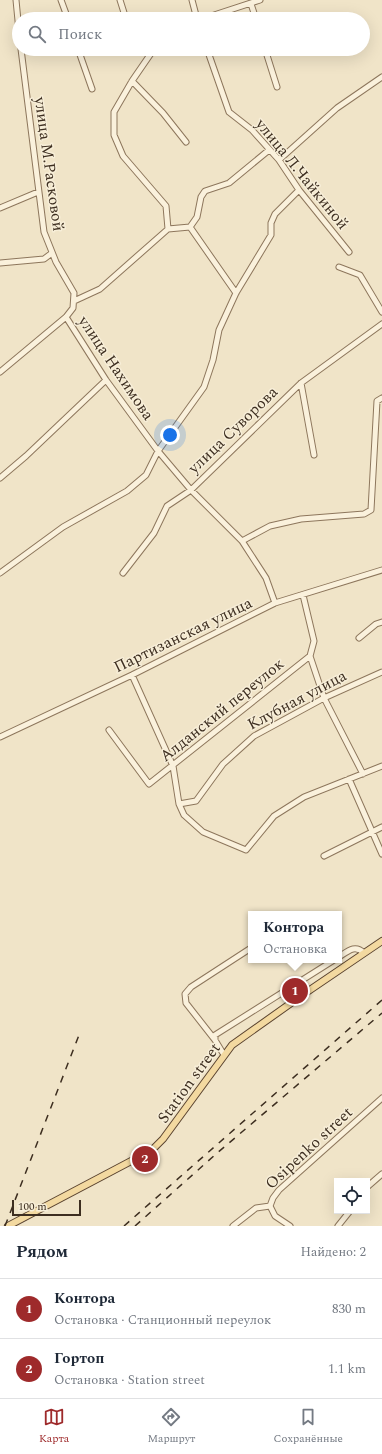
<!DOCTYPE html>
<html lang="ru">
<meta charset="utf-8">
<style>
:root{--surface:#fff;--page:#f2f2f3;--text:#1f2937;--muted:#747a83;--line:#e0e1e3;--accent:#9e2a2b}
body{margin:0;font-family:Spectral,serif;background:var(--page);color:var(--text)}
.controls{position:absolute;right:12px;bottom:12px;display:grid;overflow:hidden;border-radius:0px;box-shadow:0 4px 16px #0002}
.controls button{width:36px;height:36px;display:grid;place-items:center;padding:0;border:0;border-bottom:1px solid var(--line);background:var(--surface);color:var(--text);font:20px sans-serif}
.scale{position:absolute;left:12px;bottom:10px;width:69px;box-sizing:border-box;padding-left:4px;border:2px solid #3d2e20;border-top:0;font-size:11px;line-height:14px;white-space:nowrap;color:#3d2e20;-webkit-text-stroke:3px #f7eed8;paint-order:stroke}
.you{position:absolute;left:170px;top:435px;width:14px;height:14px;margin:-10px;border:3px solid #fff;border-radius:50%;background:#1a73e8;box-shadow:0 0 0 6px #1a73e833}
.badge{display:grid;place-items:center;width:26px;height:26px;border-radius:50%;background:var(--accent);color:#fff;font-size:13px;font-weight:700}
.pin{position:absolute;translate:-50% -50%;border:2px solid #fff;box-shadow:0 1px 4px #0006}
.popup{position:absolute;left:248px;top:911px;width:94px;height:52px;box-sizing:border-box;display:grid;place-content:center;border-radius:0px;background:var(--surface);filter:drop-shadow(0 1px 3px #0005);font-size:13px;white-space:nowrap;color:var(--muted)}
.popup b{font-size:15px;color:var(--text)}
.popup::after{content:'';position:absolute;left:50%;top:100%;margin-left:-8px;border:8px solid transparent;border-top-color:var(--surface)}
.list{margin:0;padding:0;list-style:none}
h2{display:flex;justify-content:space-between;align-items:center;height:52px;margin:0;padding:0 16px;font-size:17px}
h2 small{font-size:13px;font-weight:400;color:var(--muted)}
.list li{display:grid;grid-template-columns:26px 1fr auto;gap:12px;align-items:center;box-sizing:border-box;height:60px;padding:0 16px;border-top:1px solid var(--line)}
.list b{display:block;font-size:15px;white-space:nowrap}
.list p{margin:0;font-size:13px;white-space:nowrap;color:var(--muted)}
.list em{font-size:13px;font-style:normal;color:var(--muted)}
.icon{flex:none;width:22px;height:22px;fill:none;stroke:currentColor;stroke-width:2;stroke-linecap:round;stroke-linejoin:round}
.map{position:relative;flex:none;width:382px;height:1226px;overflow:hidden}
.search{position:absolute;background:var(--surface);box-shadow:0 4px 16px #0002;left:12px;right:12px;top:12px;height:44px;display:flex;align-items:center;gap:10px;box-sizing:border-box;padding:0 14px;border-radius:22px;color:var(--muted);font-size:15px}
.sheet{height:172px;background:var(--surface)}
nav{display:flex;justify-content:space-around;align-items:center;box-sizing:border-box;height:56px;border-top:1px solid var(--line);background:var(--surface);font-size:11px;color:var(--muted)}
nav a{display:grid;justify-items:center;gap:2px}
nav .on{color:var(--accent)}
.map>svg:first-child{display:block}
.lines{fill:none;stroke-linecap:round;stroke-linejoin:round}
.minor-casing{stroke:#8d765c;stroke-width:7}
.major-casing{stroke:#5b4430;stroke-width:8}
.minor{stroke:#faf1dc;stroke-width:5}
.major{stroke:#f3d9a0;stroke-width:6}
.rail{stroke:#3d2e20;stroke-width:1.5;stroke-dasharray:7 7;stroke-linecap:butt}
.labels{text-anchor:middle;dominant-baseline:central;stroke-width:3;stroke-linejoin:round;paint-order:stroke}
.street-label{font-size:16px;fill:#3d2e20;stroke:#f7eed8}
</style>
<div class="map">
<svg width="382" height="1226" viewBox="0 0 382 1226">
<rect width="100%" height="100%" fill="#f0e4c8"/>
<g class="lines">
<defs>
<path id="minor" d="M16,0L19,31
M61,0L68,19
M120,0L126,19
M192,0L197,19
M251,4L256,19
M202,19L260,0
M78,49L92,89
M154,49L132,81L114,112V135L123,156L166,206L168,229
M207,49L229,112L252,130L279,160L299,190L349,252
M265,49L277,87
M132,81L163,113L186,142
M279,160L337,108L382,77
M0,208L38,192
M190,227L197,217L201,197L205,191L229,183L269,150
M0,263L44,259L52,253
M339,267L360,275L382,312
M74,301L100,289L168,229L190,227L236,293
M66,317L106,380L158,451L191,490L242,541L266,578L275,603
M0,372L66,317L73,308L74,293L56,262L44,232L21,49
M301,383L314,455
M0,478L26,456L106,380
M242,541L270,526L301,519L364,514L371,510L377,401L382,398
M0,573L63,527L127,491L146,475L158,451L204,387L213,360L219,330L236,293L271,235V223L275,214L299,190
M123,573L154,533L167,506L191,490L301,383L382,324
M303,595L314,641L310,656L324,698L363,774
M359,638L376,624L382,622
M132,675L173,766L179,804L184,815L203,832L246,850L274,816L304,797L382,766
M109,730L149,784L310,656
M0,737L132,675L275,603L382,570
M349,779L382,854
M179,804L196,801L223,764L254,736L324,698L382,672
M324,856L382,827
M339,957C348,951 355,944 364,953
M215,1040L186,1003L185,994L191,987L251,948
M224,1055L215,1040V1035L334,960
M367,1187L382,1174
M270,1206L273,1198L279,1190L382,1098
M270,1206L275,1216L290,1226
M233,1226L256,1208L270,1206
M338,1226L350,1211"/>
<path id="major" d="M8,1226L152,1150L163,1139L232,1045L301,996L382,941"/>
</defs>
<!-- minor casing -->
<use href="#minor" class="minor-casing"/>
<!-- major casing -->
<use href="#major" class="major-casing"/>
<!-- minor -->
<use href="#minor" class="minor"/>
<!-- major -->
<use href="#major" class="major"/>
<!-- rail -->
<path class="rail" d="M5,1226L79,1035
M124,1226L382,1000
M135,1226L216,1154L382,1013"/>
</g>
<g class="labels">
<!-- street labels -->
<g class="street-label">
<text transform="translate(49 164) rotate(82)">улица М.Расковой</text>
<text transform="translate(302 174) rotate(51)">улица Л.Чайкиной</text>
<text transform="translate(116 368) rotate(56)">улица Нахимова</text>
<text transform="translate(233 430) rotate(-44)">улица Суворова</text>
<text transform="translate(183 635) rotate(-26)">Партизанская улица</text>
<text transform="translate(297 700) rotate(-28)">Клубная улица</text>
<text transform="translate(222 710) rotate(-39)">Алданский переулок</text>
<text transform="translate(189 1083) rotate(-54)">Station street</text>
<text transform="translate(309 1148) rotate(-43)">Osipenko street</text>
</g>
</g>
</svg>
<div class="controls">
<button><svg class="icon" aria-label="locate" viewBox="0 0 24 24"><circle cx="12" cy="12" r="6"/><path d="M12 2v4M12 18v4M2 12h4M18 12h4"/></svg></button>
</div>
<div class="scale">100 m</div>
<div class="you"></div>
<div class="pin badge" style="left:295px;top:991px">1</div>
<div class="popup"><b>Контора</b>Остановка</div>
<div class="pin badge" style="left:145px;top:1159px">2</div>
<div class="search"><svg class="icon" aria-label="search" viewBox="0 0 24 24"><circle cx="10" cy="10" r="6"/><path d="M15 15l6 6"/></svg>Поиск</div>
</div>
<section class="sheet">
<h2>Рядом<small>Найдено: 2</small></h2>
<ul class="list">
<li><span class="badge">1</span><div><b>Контора</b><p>Остановка · Станционный переулок</p></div><em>830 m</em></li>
<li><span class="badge">2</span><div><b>Гортоп</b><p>Остановка · Station street</p></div><em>1.1 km</em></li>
</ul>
</section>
<nav>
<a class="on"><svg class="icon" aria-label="map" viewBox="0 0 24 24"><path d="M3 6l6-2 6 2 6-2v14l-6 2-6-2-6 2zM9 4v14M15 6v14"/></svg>Карта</a>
<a><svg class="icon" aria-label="directions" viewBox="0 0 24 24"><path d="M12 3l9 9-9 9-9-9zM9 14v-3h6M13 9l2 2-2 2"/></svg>Маршрут</a>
<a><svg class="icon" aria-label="saved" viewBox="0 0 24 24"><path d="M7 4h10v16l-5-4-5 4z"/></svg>Сохранённые</a>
</nav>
